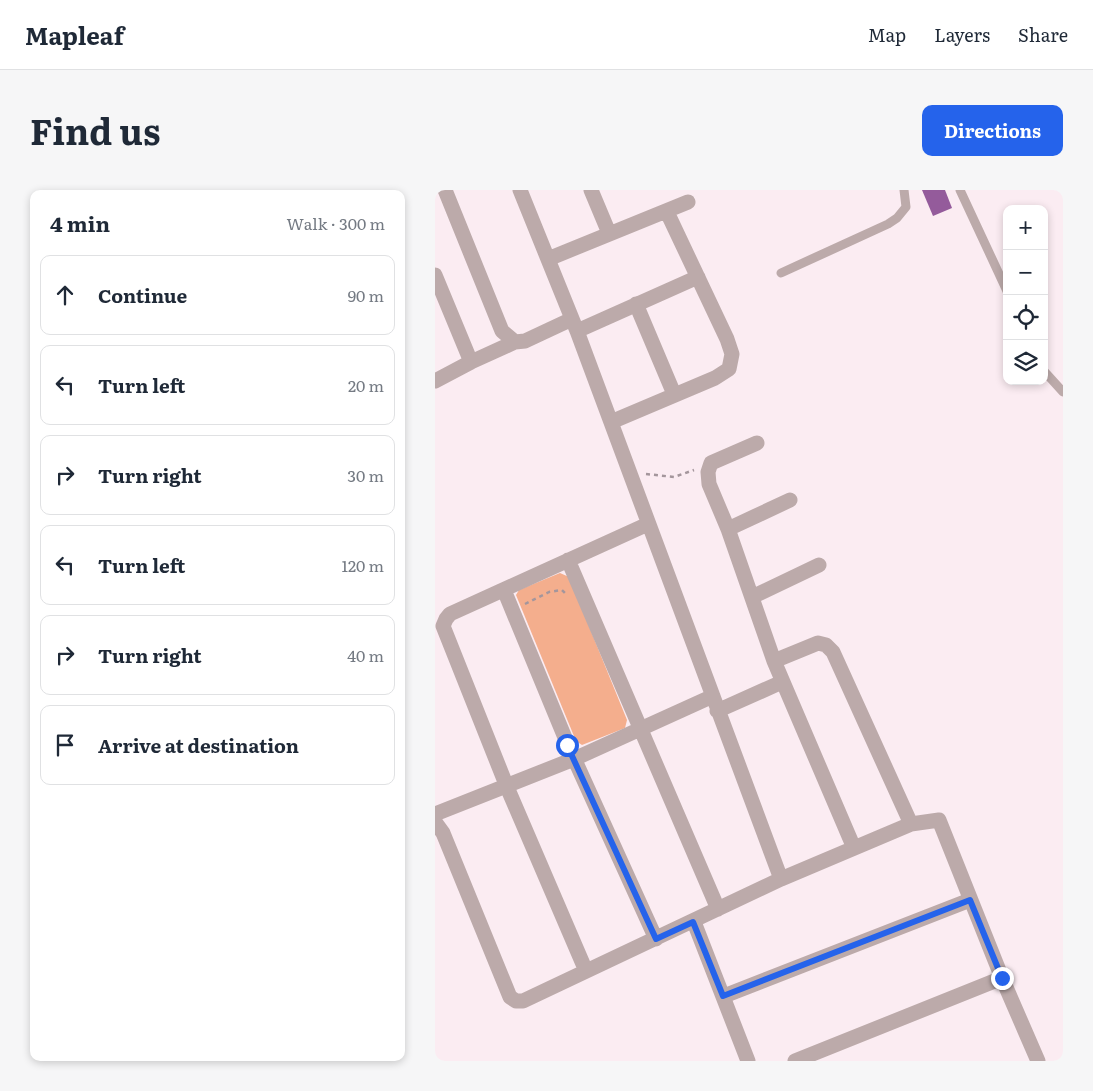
<!DOCTYPE html>
<meta charset="utf-8">
<style>
:root{--surface:#fff;--page:#f6f6f7;--text:#1f2937;--muted:#747a83;--line:#e0e1e3;--accent:#2563eb}
body{margin:0;font-family:Literata,serif;background:var(--page);color:var(--text)}
.controls{position:absolute;right:15px;top:15px;display:grid;overflow:hidden;border-radius:10px;box-shadow:0 2px 8px #0003}
.controls button{width:45px;height:45px;display:grid;place-items:center;padding:0;border:0;border-bottom:1px solid var(--line);background:var(--surface);color:var(--text);font:25px sans-serif}
.stop{position:absolute;width:15px;height:15px;margin:-11px;border:4px solid #2563eb;border-radius:50%;background:#fff}
.stop.end{background:#2563eb;border-color:#fff;box-shadow:0 1px 5px #0008}
.list{margin:0;padding:0;list-style:none}
h2{display:flex;justify-content:space-between;align-items:center;height:65px;margin:0;padding:0 20px;font-size:21px}
h2 small{font-size:16px;font-weight:400;color:var(--muted)}
.list li{display:grid;grid-template-columns:32px 1fr auto;gap:15px;align-items:center;box-sizing:border-box;height:80px;margin:0 10px 10px;padding:0 10px;border:1px solid var(--line);border-radius:10px}
.list b{display:block;font-size:19px;white-space:nowrap}
.list em{font-size:16px;font-style:normal;color:var(--muted)}
.icon{flex:none;width:28px;height:28px;fill:none;stroke:currentColor;stroke-width:2;stroke-linecap:round;stroke-linejoin:round}
.map{position:relative;flex:none;width:628px;height:871px;overflow:hidden;border-radius:10px}
header{display:flex;align-items:center;gap:30px;box-sizing:border-box;height:70px;padding:0 25px;background:var(--surface);border-bottom:1px solid var(--line)}
header strong{font-size:24px}
nav{display:flex;gap:28px;margin-inline-start:auto;font-size:18px}
.intro{display:flex;align-items:center;justify-content:space-between;box-sizing:border-box;height:120px;padding:0 30px}
h1{margin:0;font-size:35px}
.button{padding:12px 22px;border-radius:10px;background:var(--accent);color:#fff;font-size:18px;font-weight:700}
main{display:flex;gap:30px;padding:0 30px}
aside{flex:1;background:var(--surface);border-radius:10px;box-shadow:0 2px 8px #0003}
.map>svg:first-child{display:block}
.green{fill:#f4ae8d}
.building{fill:#945b9b}
.lines{fill:none;stroke-linecap:round;stroke-linejoin:round}
.path{stroke:#a4969c;stroke-width:2.5;stroke-dasharray:4 4;stroke-linecap:butt}
.service{stroke:#bcaaaa;stroke-width:9}
.minor{stroke:#bcaaaa;stroke-width:15}
.route{stroke:#2563eb;stroke-width:6}
</style>
<header>
<strong>Mapleaf</strong>
<nav><a>Map</a><a>Layers</a><a>Share</a></nav>
</header>
<div class="intro"><h1>Find us</h1><a class="button">Directions</a></div>
<main>
<aside>
<h2>4 min<small>Walk · 300 m</small></h2>
<ul class="list">
<li><svg class="icon" aria-label="ahead" viewBox="0 0 24 24"><path d="M12 20V5M6 11l6-6 6 6"/></svg><div><b>Continue</b></div><em>90 m</em></li>
<li><svg class="icon" aria-label="left" viewBox="0 0 24 24"><path d="M17 20v-9H6M10 6l-5 5 5 5"/></svg><div><b>Turn left</b></div><em>20 m</em></li>
<li><svg class="icon" aria-label="right" viewBox="0 0 24 24"><path d="M7 20v-9h11M14 6l5 5-5 5"/></svg><div><b>Turn right</b></div><em>30 m</em></li>
<li><svg class="icon" aria-label="left" viewBox="0 0 24 24"><path d="M17 20v-9H6M10 6l-5 5 5 5"/></svg><div><b>Turn left</b></div><em>120 m</em></li>
<li><svg class="icon" aria-label="right" viewBox="0 0 24 24"><path d="M7 20v-9h11M14 6l5 5-5 5"/></svg><div><b>Turn right</b></div><em>40 m</em></li>
<li><svg class="icon" aria-label="arrive" viewBox="0 0 24 24"><path d="M6 21V4h12l-3 4 3 4H6"/></svg><div><b>Arrive at destination</b></div></li>
</ul>
</aside>
<div class="map">
<svg width="628" height="871" viewBox="0 0 628 871">
<rect width="100%" height="100%" fill="#fbecf2"/>
<!-- green -->
<path class="green" d="M125,383L134,387L192,530L190,538L147,555L141,551L81,405L84,400Z"/>
<!-- building -->
<path class="building" d="M487,0H510L517,18L498,26Z"/>
<g class="lines">
<!-- path -->
<path class="path" d="M211,284L239,287L259,280
M90,414L114,402L127,400L130,403"/>
<!-- service -->
<path class="service" d="M525,0L572,101
M346,83L453,34L462,28L471,17L469,0
M609,181L628,202"/>
<!-- minor -->
<path class="minor" d="M10,0L67,141L80,152L90,151L137,129
M85,0L142,141L346,689
M156,0L174,43
M113,69L253,12
M0,85L36,172L80,152
M201,114L239,204
M142,141L263,87
M0,191L36,172
M176,232L280,188L294,179L297,164L292,149L232,22
M322,253L276,273L273,282L274,294L293,339L339,471L419,658
M293,339L355,310
M133,370L283,719
M69,400L133,555L221,749
M317,407L384,375
M339,471L383,453L391,455L398,462L476,634
M282,521L347,492
M0,624L139,569L278,506
M0,632L8,643L75,807L81,811H88L346,689L476,634L504,630L567,788L603,871
M259,732L313,871
M151,781L72,597L8,436L11,429L15,424L213,334
M289,806L535,710
M360,871L567,788"/>
</g>
<g class="lines">
<!-- route -->
<path class="route" d="M132,555L221,749L258,732L288,806L535,710L567,788"/>
</g>
</svg>
<div class="controls">
<button>+</button>
<button>−</button>
<button><svg class="icon" aria-label="locate" viewBox="0 0 24 24"><circle cx="12" cy="12" r="6"/><path d="M12 2v4M12 18v4M2 12h4M18 12h4"/></svg></button>
<button><svg class="icon" aria-label="layers" viewBox="0 0 24 24"><path d="M12 4l9 5-9 5-9-5zM3 14l9 5 9-5"/></svg></button>
</div>
<div class="stop" style="left:132px;top:555px"></div>
<div class="stop end" style="left:567px;top:788px"></div>
</div>
</main>
